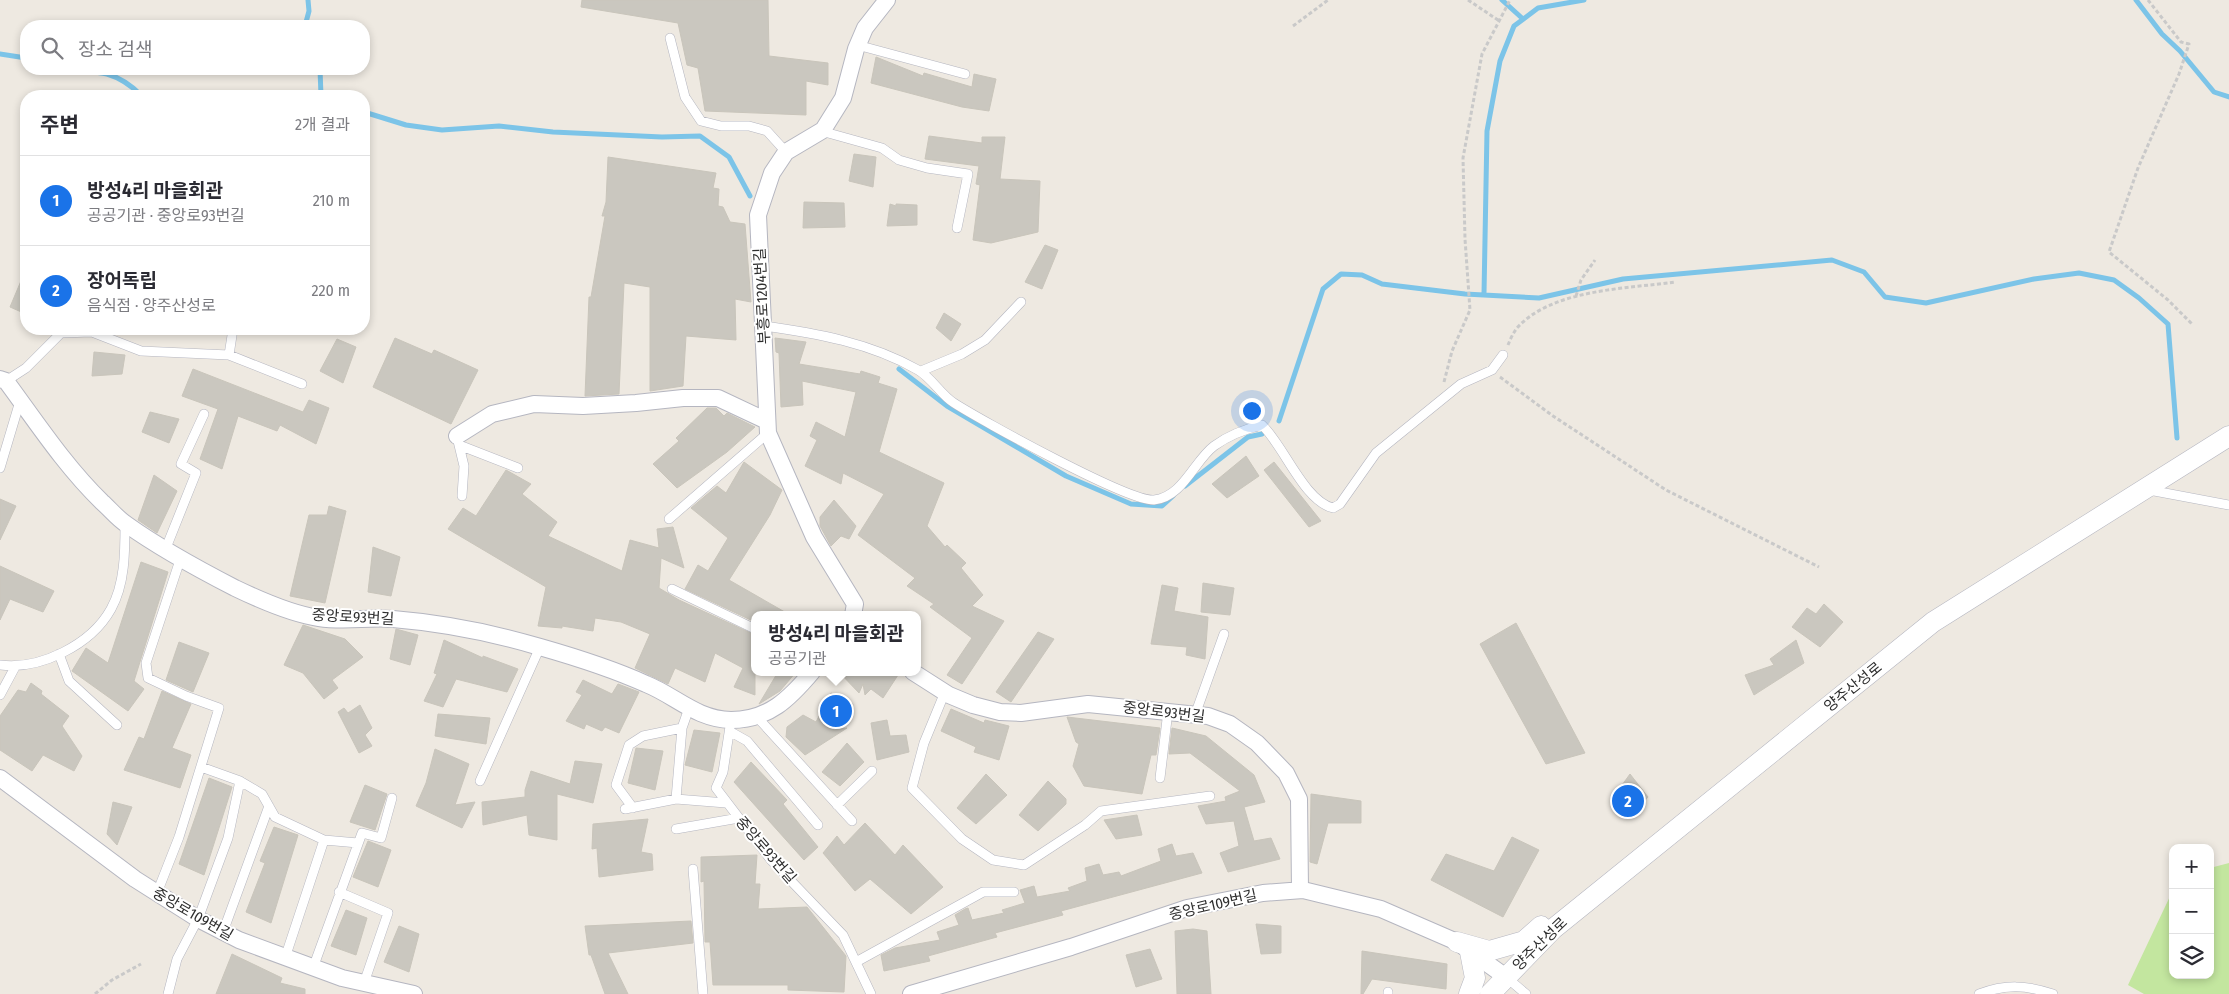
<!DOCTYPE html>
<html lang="ko">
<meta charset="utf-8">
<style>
:root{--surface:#fff;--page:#f7f7f7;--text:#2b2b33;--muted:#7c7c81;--line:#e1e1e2;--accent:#1a73e8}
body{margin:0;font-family:"Fira Sans Condensed","Noto Sans KR",sans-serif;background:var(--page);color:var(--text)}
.controls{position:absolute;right:15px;bottom:15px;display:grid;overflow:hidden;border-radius:10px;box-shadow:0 2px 8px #0003}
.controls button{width:45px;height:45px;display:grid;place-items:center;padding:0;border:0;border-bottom:1px solid var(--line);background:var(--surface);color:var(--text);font:25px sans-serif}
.you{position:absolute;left:1251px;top:410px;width:18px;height:18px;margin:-12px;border:4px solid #fff;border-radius:50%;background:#1a73e8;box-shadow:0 0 0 8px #1a73e833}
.badge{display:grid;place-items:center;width:32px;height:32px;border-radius:50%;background:var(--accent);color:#fff;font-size:16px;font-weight:700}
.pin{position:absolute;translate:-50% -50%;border:2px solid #fff;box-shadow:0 1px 5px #0006}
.popup{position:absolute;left:751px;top:611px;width:170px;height:65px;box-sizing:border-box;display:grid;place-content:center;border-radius:10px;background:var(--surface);filter:drop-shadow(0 1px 4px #0005);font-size:16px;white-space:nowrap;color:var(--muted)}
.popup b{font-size:19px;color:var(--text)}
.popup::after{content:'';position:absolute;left:50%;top:100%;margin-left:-10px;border:10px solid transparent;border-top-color:var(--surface)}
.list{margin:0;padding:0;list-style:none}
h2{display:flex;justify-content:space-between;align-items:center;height:65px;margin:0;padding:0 20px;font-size:21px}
h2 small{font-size:16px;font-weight:400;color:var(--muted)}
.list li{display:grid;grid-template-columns:32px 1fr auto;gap:15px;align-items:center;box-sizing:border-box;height:90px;padding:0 20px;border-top:1px solid var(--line)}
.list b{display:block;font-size:19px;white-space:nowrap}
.list p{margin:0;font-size:16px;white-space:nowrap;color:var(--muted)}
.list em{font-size:16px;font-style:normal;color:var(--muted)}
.icon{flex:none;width:28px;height:28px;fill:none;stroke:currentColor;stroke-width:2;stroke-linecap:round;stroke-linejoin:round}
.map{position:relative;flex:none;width:2229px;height:994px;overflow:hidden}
.search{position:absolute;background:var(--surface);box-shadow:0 2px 8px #0003;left:20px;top:20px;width:350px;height:55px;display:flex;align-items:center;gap:12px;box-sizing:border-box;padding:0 18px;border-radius:20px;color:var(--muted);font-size:19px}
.panel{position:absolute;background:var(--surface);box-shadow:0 2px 8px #0003;left:20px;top:90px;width:350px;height:245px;border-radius:20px}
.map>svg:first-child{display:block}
.pitch{fill:#c3e69f}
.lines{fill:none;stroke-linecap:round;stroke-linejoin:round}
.stream{stroke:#7cc4e8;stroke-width:5}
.building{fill:#cac7bf;stroke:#c9c5bb}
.service-casing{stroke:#b5b6c0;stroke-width:10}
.minor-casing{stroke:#b5b6c0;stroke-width:18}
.tertiary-casing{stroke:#b5b6c0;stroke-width:21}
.path{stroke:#c9c9c9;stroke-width:3;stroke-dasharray:4 2.5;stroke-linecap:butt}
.service{stroke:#fff;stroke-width:9}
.minor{stroke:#fff;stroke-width:16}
.tertiary{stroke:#fff;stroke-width:20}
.labels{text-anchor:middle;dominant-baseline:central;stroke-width:4;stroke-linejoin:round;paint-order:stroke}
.street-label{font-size:15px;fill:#2e2e2e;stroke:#fff}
</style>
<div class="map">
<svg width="2229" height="994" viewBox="0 0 2229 994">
<rect width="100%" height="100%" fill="#eee9e1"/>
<!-- pitch -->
<path class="pitch" d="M2229,863V994H2144L2128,985L2173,890V975H2210V868Z"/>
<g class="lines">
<!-- stream -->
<path class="stream" d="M1502,0L1523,19
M2136,0L2162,34L2180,51L2214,92L2229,97
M305,26L309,11L308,0
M0,54L26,58
M83,69C91,73 98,72 107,74C121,78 132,86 142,96
M320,69L321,96
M364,112L406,125L442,130L499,126L553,132L662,137L700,136L729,157L750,196
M1484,294L1487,131L1500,61L1514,26L1538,8L1584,0
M899,369L947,406L1066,476L1131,504L1162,506L1173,496
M1279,421L1323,289L1341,274L1362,275L1382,284L1465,294L1539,298L1623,279L1832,260L1864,272L1885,297L1926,303L2034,279L2079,273L2114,280L2139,298L2168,324L2177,438
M1185,486L1248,437L1262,434"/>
</g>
<!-- building -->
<path class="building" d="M582,0H768L769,56L828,63V85L806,81V115L705,111L698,68L687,65L678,23L581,7Z
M876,57L923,76L924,73L972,87L974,74L996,79L989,111L962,107L871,83Z
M929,136L982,143V137H1005L1000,179L1040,181L1038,232L991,243L973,240L980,185L976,184L979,166L925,159Z
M854,154L876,157L873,187L849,181Z
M608,157L716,173L713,188L719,189L718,206L723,207L730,222L745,224L751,302L735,299L736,340L686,336L683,386L650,391V287L624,283L619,394L585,396L589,297H591L605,216H602L606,202Z
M804,202L844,203L845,227L803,228Z
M890,204L896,206V204L917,205V225L887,226Z
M1045,245L1058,250L1042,289L1025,282Z
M26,269V314L10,307Z
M944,313L961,324L951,341L936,328Z
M395,338L432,354L434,350L478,370L451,424L373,387Z
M775,338L806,342L799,364L860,374L861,371L880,377L878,383L897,389L879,452L944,483L927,526L945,547L947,545L966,563L961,568L983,595L972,606L1004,621L962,684L947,675L972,638L930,607L934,604L907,586L915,578L858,535L884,494L843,473L841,484L805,466L817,440L810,436L816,422L845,437L856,392L802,381L803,405L781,407L779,353L776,352Z
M337,339L356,347L343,383L320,371Z
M94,352L125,355L122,374L92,376Z
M193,369L303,412L309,400L329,408L316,444L280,425L277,431L238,416L222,469L200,459L218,409L182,396Z
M707,408H716L724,416L727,413L755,427L727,452L677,488L653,464L679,441L676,438Z
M150,412L179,419L169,443L142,432Z
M1246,456L1259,476L1227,498L1212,484Z
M744,462L782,490L770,515L729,580L790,615H755V622L685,589L698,565L708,571L728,538L691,508L717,486L726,493Z
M1274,462L1321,521L1309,527L1264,470Z
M506,470L531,484L522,494L557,522L548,536L622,571L630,540L659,548L657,529L673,527L684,568L661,558L659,588L679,600L755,635V695L734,687L743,668L715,653L705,682L675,668L668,684L635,668L650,634L621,622L595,618L593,631L562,626V628L538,626L546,587L448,529L463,508L476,516Z
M154,475L177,491L157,533L138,520Z
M0,499L16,506L0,540Z
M834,500L856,526L849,539L841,536L831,546L820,526V517Z
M329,506L346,511L325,603L290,596L309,515H327Z
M373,547L400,557L391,596L368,592Z
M141,562L168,572L134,681L144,689L128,711L72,671L86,648L108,663Z
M0,566L54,591L43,612L10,599L0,620Z
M1203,583L1234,588L1230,615L1201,612Z
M1162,585L1178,588L1174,611L1208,617L1205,659L1186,655L1187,647L1151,644Z
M1824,604L1843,622L1820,647L1792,627L1807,608L1816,614Z
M1516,623L1585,753L1546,764L1480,644Z
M303,625L345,639L363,657L332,680L338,688L324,699L303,673L284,665Z
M396,629L418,635L410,665L390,659Z
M1038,632L1054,639L1011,702L996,692Z
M444,640L483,658V656L518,669L507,692L456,679L443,707L424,701L437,674L434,673Z
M1796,640L1804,663L1754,695L1745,675L1774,665L1770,659Z
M179,642L209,653L193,692L166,680Z
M778,672H796L780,691L759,704Z
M839,672H900L883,698L871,689L865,695L863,684L859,693Z
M583,680L612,694L618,684L639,692L619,733L605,727L602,731L586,724L584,729L566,721L582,695L576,692Z
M31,683L42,691L41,694L69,716L62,726L82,756L74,771L43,755L32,771L0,750V716L18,690L26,692Z
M162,691L191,704L172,748L191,755L180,788L124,770L139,737L144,739Z
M831,693L853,704L847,714L833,730L847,728L805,755L786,737L787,727L803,715L816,722Z
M360,705L372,728L365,735L372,746L359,753L338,712L344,708L348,713Z
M951,709L984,723L985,720L1009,726L999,760L974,752L976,747L941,731Z
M438,714L490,718L486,744L435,736Z
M1067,717L1160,728L1156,755H1151L1142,794L1084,786L1073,766L1079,744L1076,742Z
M887,720L890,736L906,735L909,752L877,760L871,723Z
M1172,728L1206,736L1254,775L1265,802L1244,807L1254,841L1271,838L1280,859L1228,872L1220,853L1239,846L1234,821L1206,824L1198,806L1226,801L1225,797L1240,791L1190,753L1169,754Z
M694,730L720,733L712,772L685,765Z
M847,743L864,762L840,786L822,772Z
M636,748L663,751L655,790L628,783Z
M435,749L469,764L455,805L475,802L462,828L416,806L426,783Z
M575,761L602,764L593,803L557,794V840L529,835L527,815L483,825L482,802L525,797V790L531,771L570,784Z
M751,762L787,800L783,804L818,847L804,860L734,782Z
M986,774L1007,795L976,824L957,808Z
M1630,774L1648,797L1633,814L1612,799Z
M209,778L232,787L204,875L179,864Z
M1048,781L1066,799V804L1038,831L1019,815Z
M365,785L387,794L375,830L350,822Z
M1311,794L1361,801V823H1328L1317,864L1310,862Z
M113,802L132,807L117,845L107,834Z
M1137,815L1142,835L1116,839L1104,820Z
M648,819L641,852L652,854L653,870L599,877L597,848L592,849L593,824Z
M865,823L895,855L903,845L943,887L911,914L870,879L855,891L823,853L837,836L844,845Z
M274,827L298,835L271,923L246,912L265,863L260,861Z
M1512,837L1539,850L1503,917L1431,880L1446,854L1494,871Z
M368,841L391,850L378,887L353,877Z
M1172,844L1176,856L1193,853L1202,873L1061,911L1063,915L995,933L997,937L928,956L930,961L884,971L881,955L895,948L940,940L937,932L959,925L955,915L965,909L968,908L972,920L1004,913L1002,910L1025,903L1020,890L1034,886L1037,897L1070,891L1068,888L1087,881L1085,868L1099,864L1103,875L1119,872L1121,876L1161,861L1158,849Z
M757,855L755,884H760L758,909L807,907L846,956L844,992L788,990V985H713L710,942H705L704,881L701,882V857Z
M346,910L367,918L356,955L331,946Z
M691,921L693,943L608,953L628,994H605L591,955H589L585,926Z
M1256,924L1281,926V953L1261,954Z
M399,926L419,934L409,972L384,962Z
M1193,929L1207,931L1211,994H1177L1175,931Z
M1150,949L1162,979L1136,987L1126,955Z
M1362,951L1447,964L1446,989L1372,979L1363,994H1361Z
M232,954L282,978L280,983L305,989V994H216Z"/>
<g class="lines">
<defs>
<path id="service" d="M670,38L685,97L701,121L721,126H749L767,131L786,152
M857,45L965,74
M821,131L882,148L899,160L927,168L968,174L957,228
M763,326C816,333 871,343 918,370C932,378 941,395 954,403C982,421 1129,502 1154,500C1183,497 1194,461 1214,446C1229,435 1245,429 1262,425C1284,446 1304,501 1333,508L1340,504L1376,453L1461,384L1492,370L1503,355
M233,329L229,355L302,384
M921,371L962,354L985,340L1021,302
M6,381L26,368L61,333L92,332L141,351L229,355
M458,441L464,466L462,496
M459,445L518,468
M0,468L20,401
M2149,490L2229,505
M669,519L768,433
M166,548L196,473L181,464L204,414
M672,589L755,629
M59,654L69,681L117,725
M0,665C40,670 91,645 111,609C125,584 125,552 125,524
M945,692L924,743L912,788L962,839L993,860L1024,865L1085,825L1101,811L1210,796
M0,695L15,667
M1195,715L1224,634
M757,717L852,821
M731,720L723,772L716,788L771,860L843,935L871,994
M731,732L747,741L818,825
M1160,778L1168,711
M240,781L262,794L275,817L324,840L358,843
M480,781L540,647
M676,799L682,728L689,708
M837,805L872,771
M633,808L616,785L629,745L643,736L682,728
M625,809L676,799L726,803
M676,829L739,818
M693,869L703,994
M339,892L388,913L364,983
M157,893L179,837L219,708L186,696L148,678L146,663L181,557
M223,932L269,806
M285,958L324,840
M856,962L983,892H1014
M313,968L362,833L381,838L392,798
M1506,977L1526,994
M168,994L177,959L198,919L228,838L240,781L201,767
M1388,994V992
M1979,994C2006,984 2026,985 2053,994"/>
<path id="minor" d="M0,379L6,381C37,423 65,466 102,502C110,509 117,518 126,524C158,547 200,570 235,588C260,600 291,614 319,618C344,622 369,617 393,619C442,623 493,633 540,647C575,657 613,669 646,684C676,696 696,719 731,720C769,720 790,698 812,672
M457,436L492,414L534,404L583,406L636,403L683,398H718L767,421
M853,615L855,604L814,537L768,433L758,215L772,173L786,152L823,130L843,98L856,49L865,28L887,0
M913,672L949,695L973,705L1000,712L1021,713L1088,704L1208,716L1230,724L1257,743L1286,773L1299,799L1300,890
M0,778L135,879L198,919L239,940L342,978L414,994
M911,994L1071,947L1187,908L1263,893L1303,890L1381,909L1404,919L1457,942L1506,977"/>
<path id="tertiary" d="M1457,942L1489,951L1524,941L1541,926
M1469,994L1475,978L1470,952
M1490,994L1553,929L1933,622L2229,436"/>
</defs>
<!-- service casing -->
<use href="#service" class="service-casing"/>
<!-- minor casing -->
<use href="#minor" class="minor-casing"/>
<!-- tertiary casing -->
<use href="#tertiary" class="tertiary-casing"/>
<!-- path -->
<path class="path" d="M1468,0L1498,20
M2148,0L2181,42L2189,44L2179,74L2138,168L2109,252L2168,300L2193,325
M1293,26L1328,0
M1576,296L1581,280L1595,260
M1508,345C1510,340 1513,333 1517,328C1552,289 1625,289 1675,282
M1500,377L1553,416L1666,490L1819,567
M1444,382L1452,351L1470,310L1465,239L1463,158L1482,54L1510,0
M95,994L112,980L141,964"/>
<!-- service -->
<use href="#service" class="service"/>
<!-- minor -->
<use href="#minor" class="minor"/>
<!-- tertiary -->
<use href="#tertiary" class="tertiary"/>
</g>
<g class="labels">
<!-- street labels -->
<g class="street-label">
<text transform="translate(762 296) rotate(-93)">부흥로1204번길</text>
<text transform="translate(353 617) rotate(3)">중앙로93번길</text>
<text transform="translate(1853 687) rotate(-39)">양주산성로</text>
<text transform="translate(1164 712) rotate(7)">중앙로93번길</text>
<text transform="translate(766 850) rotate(49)">중앙로93번길</text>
<text transform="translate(1213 905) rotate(-13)">중앙로109번길</text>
<text transform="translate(193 914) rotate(30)">중앙로109번길</text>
<text transform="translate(1540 944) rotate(-44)">양주산성로</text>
</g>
</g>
</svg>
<div class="controls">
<button>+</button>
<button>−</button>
<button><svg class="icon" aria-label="layers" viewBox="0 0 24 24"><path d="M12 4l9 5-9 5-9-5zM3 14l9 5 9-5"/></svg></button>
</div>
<div class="you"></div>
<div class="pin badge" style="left:836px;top:711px">1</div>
<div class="popup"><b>방성4리 마을회관</b>공공기관</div>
<div class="pin badge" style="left:1628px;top:801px">2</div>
<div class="search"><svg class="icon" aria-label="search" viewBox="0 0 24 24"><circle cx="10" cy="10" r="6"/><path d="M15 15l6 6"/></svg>장소 검색</div>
<section class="panel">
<h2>주변<small>2개 결과</small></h2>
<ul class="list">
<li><span class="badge">1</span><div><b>방성4리 마을회관</b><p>공공기관 · 중앙로93번길</p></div><em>210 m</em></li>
<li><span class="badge">2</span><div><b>장어독립</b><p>음식점 · 양주산성로</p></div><em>220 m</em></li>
</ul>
</section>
</div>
